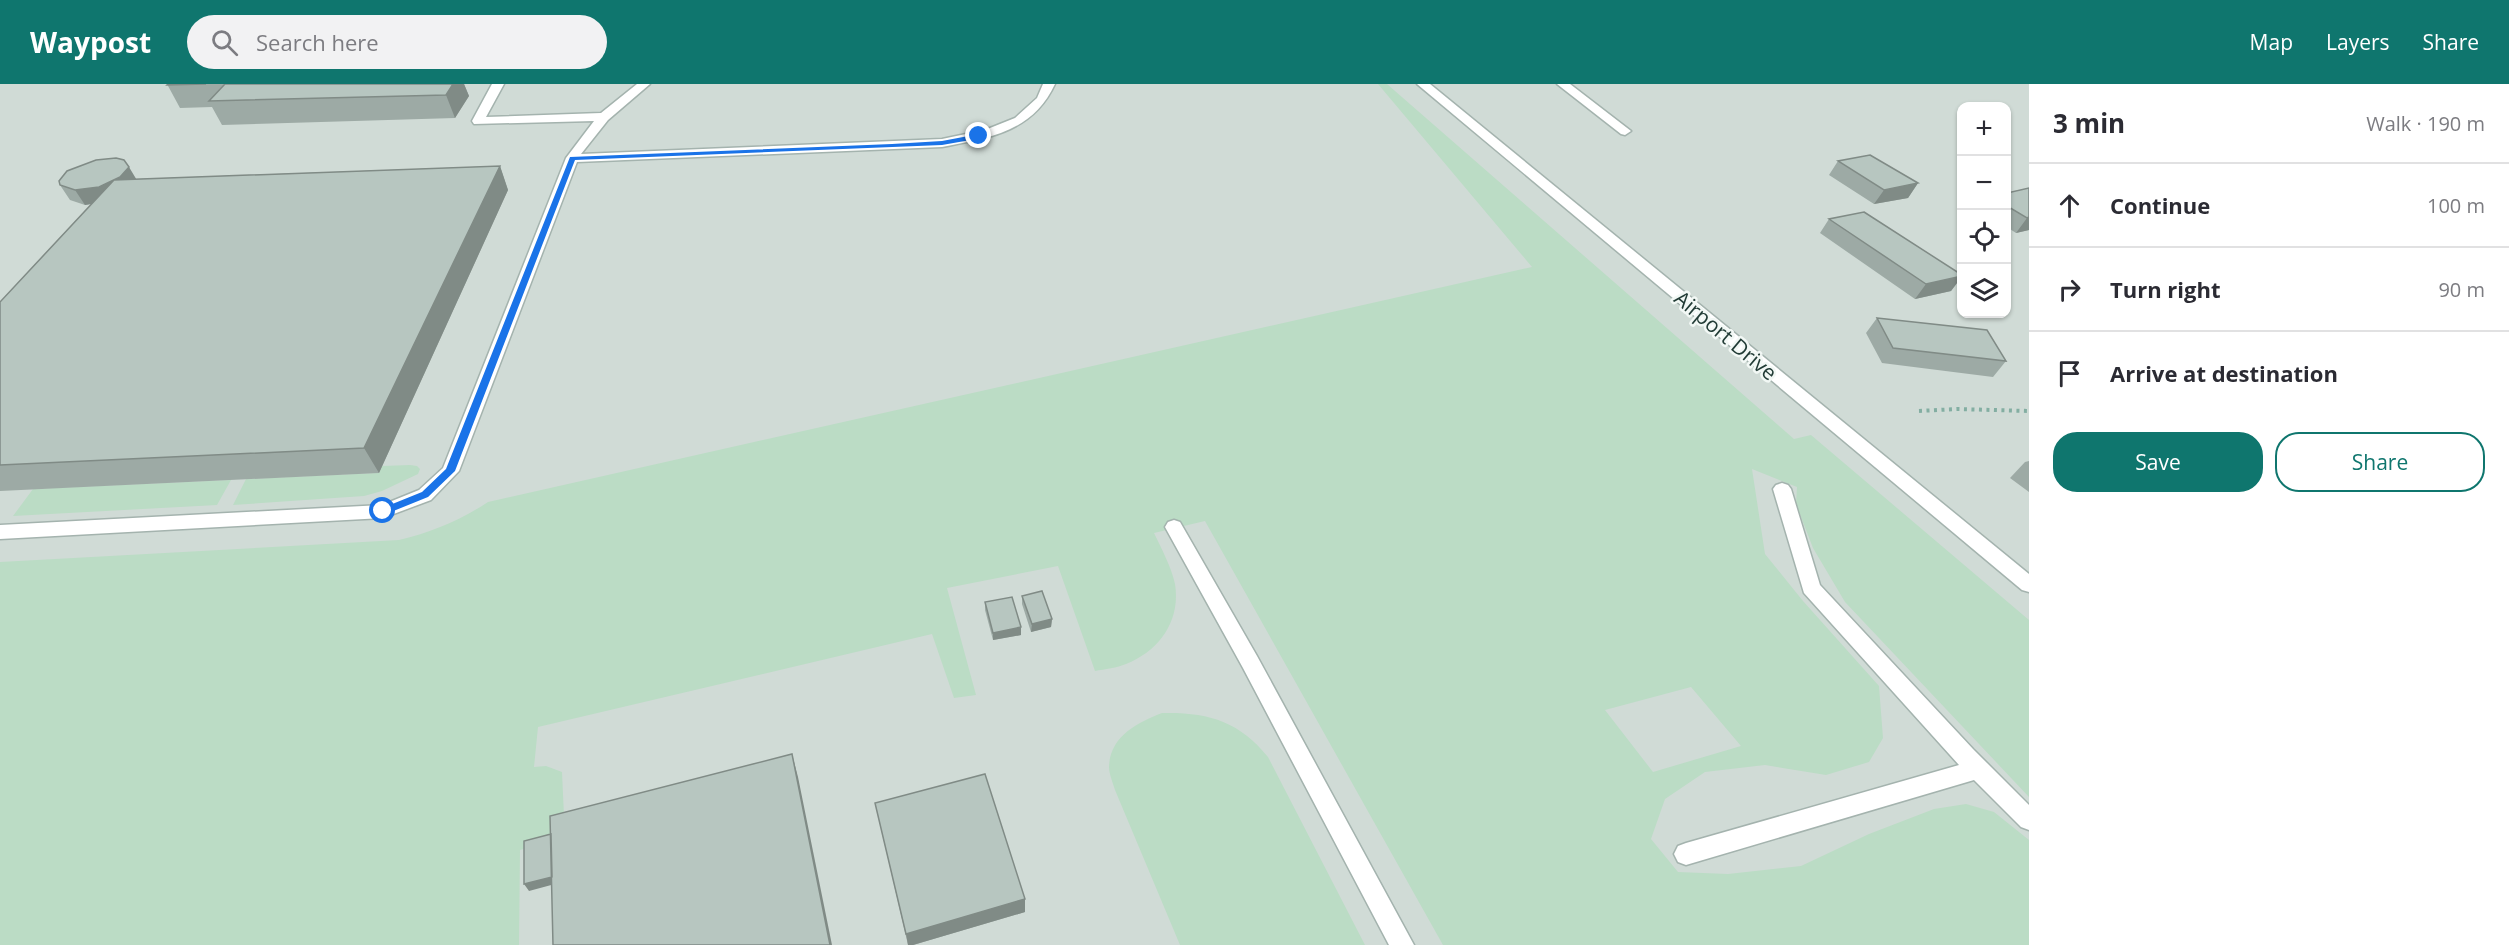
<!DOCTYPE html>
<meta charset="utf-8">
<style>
:root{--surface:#fff;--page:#f2f2f3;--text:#2b2b33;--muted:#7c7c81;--line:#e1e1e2;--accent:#0f766e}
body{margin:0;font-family:"Open Sans",sans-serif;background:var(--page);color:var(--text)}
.controls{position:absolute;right:18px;top:18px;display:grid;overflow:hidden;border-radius:12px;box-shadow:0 2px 4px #0004}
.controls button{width:54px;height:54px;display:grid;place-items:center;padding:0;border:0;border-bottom:2px solid var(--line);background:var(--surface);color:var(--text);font:30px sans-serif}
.stop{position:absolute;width:18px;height:18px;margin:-14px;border:4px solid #1a73e8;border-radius:50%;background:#fff}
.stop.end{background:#1a73e8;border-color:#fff;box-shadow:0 2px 6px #0008}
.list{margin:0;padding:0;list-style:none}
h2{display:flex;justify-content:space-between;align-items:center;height:78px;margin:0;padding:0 24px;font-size:26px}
h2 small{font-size:20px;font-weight:400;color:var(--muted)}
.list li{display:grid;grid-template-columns:39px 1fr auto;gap:18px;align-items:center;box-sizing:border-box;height:84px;padding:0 24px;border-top:2px solid var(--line)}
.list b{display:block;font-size:22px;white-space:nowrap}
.list em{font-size:20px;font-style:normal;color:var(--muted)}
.actions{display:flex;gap:12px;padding:18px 24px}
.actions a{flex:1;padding:14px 0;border:2px solid var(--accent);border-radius:24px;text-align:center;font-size:21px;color:var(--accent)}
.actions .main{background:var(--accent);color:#fff}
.icon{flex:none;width:33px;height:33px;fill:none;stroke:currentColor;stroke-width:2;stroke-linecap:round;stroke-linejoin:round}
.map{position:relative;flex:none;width:2029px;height:861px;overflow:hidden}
header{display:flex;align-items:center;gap:36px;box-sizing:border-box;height:84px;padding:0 30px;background:var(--accent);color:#fff}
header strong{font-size:28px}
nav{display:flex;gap:33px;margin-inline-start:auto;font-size:21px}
.search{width:420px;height:54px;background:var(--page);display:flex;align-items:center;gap:15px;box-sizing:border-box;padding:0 21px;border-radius:33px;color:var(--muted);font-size:22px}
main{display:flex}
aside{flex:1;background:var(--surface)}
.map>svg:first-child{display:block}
.built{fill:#d0dbd6;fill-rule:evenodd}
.green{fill:#bbdcc5;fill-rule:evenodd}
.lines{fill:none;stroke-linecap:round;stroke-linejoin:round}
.service-casing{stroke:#a4b3ae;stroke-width:3}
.tertiary-casing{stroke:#a4b3ae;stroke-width:3}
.path{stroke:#83aea2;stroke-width:4;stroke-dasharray:3 4.5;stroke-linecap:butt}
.service{fill:#fff;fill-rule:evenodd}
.tertiary{fill:#fff;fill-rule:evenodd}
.wall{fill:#9daaa5}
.shaded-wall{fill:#808b86}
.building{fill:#b7c6c0;stroke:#808b86;stroke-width:1.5}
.route{fill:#1a73e8}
.labels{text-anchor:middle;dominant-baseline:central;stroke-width:5;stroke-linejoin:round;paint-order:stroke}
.street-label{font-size:21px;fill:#223c36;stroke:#f2f8f5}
</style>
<header>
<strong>Waypost</strong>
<div class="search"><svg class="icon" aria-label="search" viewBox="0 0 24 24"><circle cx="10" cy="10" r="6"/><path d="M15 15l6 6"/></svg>Search here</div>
<nav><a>Map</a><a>Layers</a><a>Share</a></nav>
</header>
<main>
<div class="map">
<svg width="2029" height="861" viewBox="0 0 2029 861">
<rect width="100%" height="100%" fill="#e1ebe7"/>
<!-- built -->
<path class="built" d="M0,0H2029V861H0ZM1962,22H2006V230H1962Z"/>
<!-- green -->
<path class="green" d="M1378,0H1387L1794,355L1811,351L2029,536V713L1845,518L1813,464L1796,420L1797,403L1752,385L1765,470L1803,517L1879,602L1883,654L1869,678L1826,691L1765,681L1705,688L1665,715L1651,755L1678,788L1728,790L1801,782L1869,750L1934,725L1966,720L1994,728L2029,756V861H1443L1205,437L1154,449C1162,466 1171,482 1175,500C1181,537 1159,567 1126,580C1117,584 1105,585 1095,587L1058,482L947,504L976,611L954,614L932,550L538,643L534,683L546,682L562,688L565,754L520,766L519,861H0V478L399,456C432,448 459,437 488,418L1532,183ZM1691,603L1741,662L1653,688L1605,626Z
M410,381L417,382L420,385L418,390L382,407L364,412L233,421L246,395L378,389L382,382Z
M231,396L217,421L13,432L33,405Z
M1162,629C1208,628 1239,637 1268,673L1365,861H1180L1115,706C1113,699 1109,690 1109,683C1110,652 1137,639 1162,629Z"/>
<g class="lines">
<defs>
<path id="service" d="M492,0H504L486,33L601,29L637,0H650L608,36L581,70L942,55L985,46L1015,34L1037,14L1043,0H1055C1033,48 989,54 942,63L577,78L459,387L431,416L383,434L0,455V441L382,421L419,406L443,384L566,74L594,37L474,40L472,37Z
M1557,0H1570L1631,47L1625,51L1621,50Z
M1782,399L1788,401L1791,405L1820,501L1973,665L2029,721V746L2021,743L1974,696L1686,781L1678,778L1674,770L1678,762L1686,759L1959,681L1804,509L1773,405L1776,401Z
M1174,436L1180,438L1257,572L1414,861H1389L1243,584L1165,443L1168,438Z"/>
<path id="tertiary" d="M1417,0H1430L2029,490V508L2022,506Z"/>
</defs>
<!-- service casing -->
<use href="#service" class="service-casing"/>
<!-- tertiary casing -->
<use href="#tertiary" class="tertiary-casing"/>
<!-- path -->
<path class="path" d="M1919,327L1957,325L2029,327"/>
<!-- service -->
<use href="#service" class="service"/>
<!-- tertiary -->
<use href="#tertiary" class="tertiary"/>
</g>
<!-- wall -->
<path class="wall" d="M167,0H464L469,12L455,34L222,41L212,23L180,24Z
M1838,77L1918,99L1908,114L1874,120L1829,91Z
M500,82L508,106L379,389L0,407V218L91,120L85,121L70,116L60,101L136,95Z
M2029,104V146L2016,149L2007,143V109Z
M1829,135L1962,191V193L1951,207L1915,215L1820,149Z
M1877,234L2006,277L1993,293L1882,279L1866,249Z
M2029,377V408L2010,394L2025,378Z
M1022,512L1052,535L1051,543L1031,548L1022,520Z
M985,518L1021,543V551L993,556L985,526Z
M875,719L1025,815V828L913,861H908Z"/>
<!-- shaded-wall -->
<path class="shaded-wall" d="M447,0H464L469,12L455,34L446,11Z
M500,82L508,106L379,389L364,364Z
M129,83L138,98L109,117L85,121L75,106Z
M1918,99L1908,114L1874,120L1884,106Z
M2029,133V146L2016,149L2027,134Z
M1962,192L1951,207L1915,215L1926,200Z
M1052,535L1051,543L1031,548L1032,540Z
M1021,543V551L993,556V549Z
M792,670L798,693L832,861H830Z
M564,754L566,797L529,807L524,800Z
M1025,815V828L913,861H908L906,850Z"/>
<!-- building -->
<path class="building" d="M168,0H206L167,1Z
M225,0H453L446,11L209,17Z
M1870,71L1918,99L1884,106L1838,77Z
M116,74L124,76L129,83L120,93L99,103L75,106L60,101L59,97L67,87L96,76Z
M500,82L364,364L0,381V218L114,96Z
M2029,104V133L2027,134L2007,122V109Z
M1864,128L1962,191V192L1926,200L1829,135Z
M1877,234L1987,246L2006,277L1893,264Z
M1042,507L1052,535L1032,540L1022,512Z
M1012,513L1021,543L993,549L985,518Z
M792,670L830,861H553L550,732Z
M985,690L1025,815L906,850L875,719Z
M551,750L552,793L524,800V757Z"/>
<!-- route -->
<path class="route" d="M979,50L982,54L942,61L575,76L455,387L428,413L386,430H380V425L422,408L446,385L570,73L892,60L942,57Z"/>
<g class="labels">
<!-- street labels -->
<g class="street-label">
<text transform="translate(1726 251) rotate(40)">Airport Drive</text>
</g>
</g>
</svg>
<div class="controls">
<button>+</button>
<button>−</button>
<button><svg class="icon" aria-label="locate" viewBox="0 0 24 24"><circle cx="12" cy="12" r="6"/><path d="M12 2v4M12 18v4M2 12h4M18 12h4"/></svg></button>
<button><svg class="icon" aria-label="layers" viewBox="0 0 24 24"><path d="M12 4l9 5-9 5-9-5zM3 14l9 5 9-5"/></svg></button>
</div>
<div class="stop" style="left:383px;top:427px"></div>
<div class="stop end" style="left:979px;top:52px"></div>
</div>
<aside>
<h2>3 min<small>Walk · 190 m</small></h2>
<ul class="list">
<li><svg class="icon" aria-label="ahead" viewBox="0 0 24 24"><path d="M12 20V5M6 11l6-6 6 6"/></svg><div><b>Continue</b></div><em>100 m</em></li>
<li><svg class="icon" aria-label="right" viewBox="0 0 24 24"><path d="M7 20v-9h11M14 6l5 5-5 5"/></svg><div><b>Turn right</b></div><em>90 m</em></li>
<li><svg class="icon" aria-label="arrive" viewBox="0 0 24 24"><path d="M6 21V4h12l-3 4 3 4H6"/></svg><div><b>Arrive at destination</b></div></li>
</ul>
<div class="actions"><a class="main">Save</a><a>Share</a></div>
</aside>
</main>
